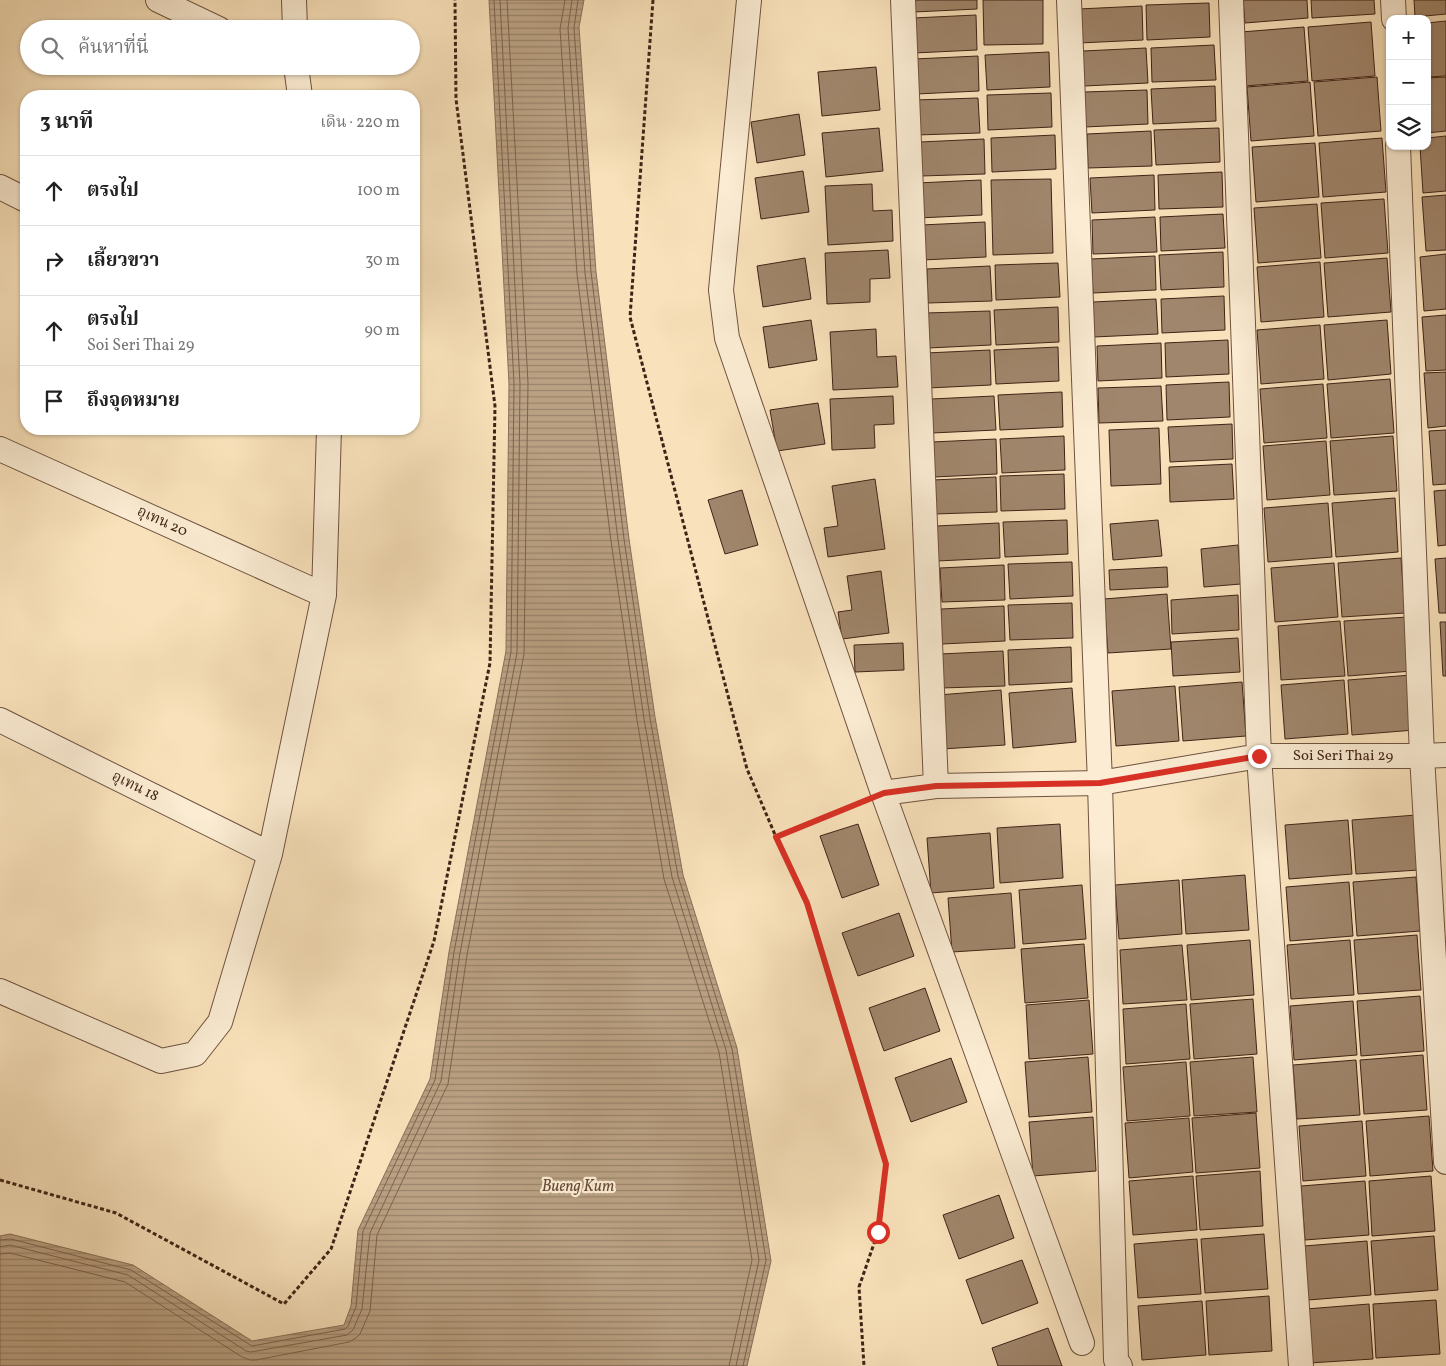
<!DOCTYPE html>
<html lang="th">
<meta charset="utf-8">
<style>
:root{--surface:#fff;--page:#f6f6f6;--text:#222;--muted:#767676;--line:#e0e0e0}
body{margin:0;font-family:Vollkorn,"Noto Serif Thai",serif;background:var(--page);color:var(--text)}
.controls{position:absolute;right:15px;top:15px;display:grid;overflow:hidden;border-radius:10px;box-shadow:0 1px 4px #0004}
.controls button{width:45px;height:45px;display:grid;place-items:center;padding:0;border:0;border-bottom:1px solid var(--line);background:var(--surface);color:var(--text);font:25px sans-serif}
.stop{position:absolute;width:15px;height:15px;margin:-11px;border:4px solid #d93025;border-radius:50%;background:#fff}
.stop.end{background:#d93025;border-color:#fff;box-shadow:0 1px 5px #0008}
.list{margin:0;padding:0;list-style:none}
h2{display:flex;justify-content:space-between;align-items:center;height:65px;margin:0;padding:0 20px;font-size:21px}
h2 small{font-size:16px;font-weight:400;color:var(--muted)}
.list li{display:grid;grid-template-columns:32px 1fr auto;gap:15px;align-items:center;box-sizing:border-box;height:70px;padding:0 20px;border-top:1px solid var(--line)}
.list b{display:block;font-size:19px;white-space:nowrap}
.list p{margin:0;font-size:16px;white-space:nowrap;color:var(--muted)}
.list em{font-size:16px;font-style:normal;color:var(--muted)}
.icon{flex:none;width:28px;height:28px;fill:none;stroke:currentColor;stroke-width:2;stroke-linecap:round;stroke-linejoin:round}
.map{position:relative;flex:none;width:1446px;height:1366px;overflow:hidden}
.search{position:absolute;background:var(--surface);box-shadow:0 1px 4px #0004;left:20px;top:20px;width:400px;height:55px;display:flex;align-items:center;gap:12px;box-sizing:border-box;padding:0 18px;border-radius:28px;color:var(--muted);font-size:19px}
.panel{position:absolute;background:var(--surface);box-shadow:0 1px 4px #0004;left:20px;top:90px;width:400px;height:345px;border-radius:20px}
.map>svg:first-child{display:block}
.water{fill:url(#water-rules);stroke:#896f57}
.lines{fill:none;stroke-linecap:round;stroke-linejoin:round}
.shore{stroke:#7d624c;stroke-width:1}
.building{fill:#a0866c;stroke:#402316}
.street-casing{stroke:#6e533f;stroke-width:26}
.path{stroke:#402316;stroke-width:3;stroke-dasharray:4 2.5;stroke-linecap:butt}
.street{stroke:#fbecd3;stroke-width:24}
.route{stroke:#d93025;stroke-width:6}
.labels{text-anchor:middle;dominant-baseline:central;stroke-width:4.5;stroke-linejoin:round;paint-order:stroke}
.street-label{font-size:15px;fill:#402316;stroke:#fbecd3}
.water-label{font-size:16px;font-style:italic;fill:#654937;stroke:#fbecd3}
</style>
<div class="map">
<svg width="1446" height="1366" viewBox="0 0 1446 1366">
<defs>
<pattern id="water-rules" width="6" height="5" patternUnits="userSpaceOnUse" patternTransform="scale(1.25)"><rect width="6" height="5" fill="#baa183"/><path d="M0 2.5h6" fill="none" stroke="#99836a"/></pattern>
</defs>
<rect width="100%" height="100%" fill="#f9e2bb"/>
<filter id="stains"><feTurbulence type="fractalNoise" baseFrequency=".004" numOctaves="4"/><feColorMatrix values="0 0 0 0 .2 0 0 0 0 .09 0 0 0 0 .02 0 0 0 .5 -.17"/></filter>
<radialGradient id="worn" r=".72"><stop offset=".6" stop-color="#630" stop-opacity="0"/><stop offset="1" stop-color="#630" stop-opacity=".3"/></radialGradient>
<!-- water -->
<path class="water" d="M489,0H584L579,27L596,272L629,539L655,717L683,875L737,1048L771,1261L747,1366H0V1236L10,1234L133,1265L252,1341L344,1325L351,1306L358,1230L430,1079L449,952L506,651L509,384Z"/>
<g class="lines">
<!-- shore -->
<path class="shore" d="M565,0L560,29L577,274L611,541L637,720L664,879L719,1052L752,1260L729,1366
M572,0L568,28L585,273L618,540L644,719L672,877L726,1050L759,1260L736,1366
M578,0L574,28L591,272L624,539L650,718L678,876L732,1049L766,1260L743,1366
M0,1240L11,1239L131,1270L252,1346L345,1329L348,1326L356,1307L363,1231L435,1080L454,952L511,652L514,384L494,0
M0,1247L10,1245L128,1275L246,1351L251,1352L347,1335L353,1330L362,1309L370,1233L441,1081L460,953L517,653L520,384L500,0
M0,1254L10,1253L125,1282L242,1357L250,1360H256L349,1342L356,1338L360,1334L370,1311L377,1235L448,1084L467,955L524,654L528,383L507,0"/>
</g>
<!-- building -->
<path class="building" d="M913,0H977V9L914,12Z
M983,0H1043V44L984,45Z
M1243,0H1307L1308,18L1245,23Z
M1311,0H1374L1375,14L1312,18Z
M1414,0H1446V14L1415,17Z
M1209,3L1210,37L1147,40L1146,5Z
M1142,6L1143,40L1079,43L1078,9Z
M976,15L977,50L914,53L913,18Z
M1446,21V76L1427,77V23Z
M1371,22L1375,76L1312,81L1308,27Z
M1304,27L1308,81L1245,86L1241,32Z
M1214,45L1216,80L1152,82L1151,48Z
M1146,48L1148,83L1084,86L1083,51Z
M1049,52L1050,87L987,90L985,55Z
M978,56L979,91L916,94L914,59Z
M876,67L880,110L822,116L818,72Z
M1377,77L1381,131L1318,136L1314,82Z
M1446,77V131L1427,133V78Z
M1310,82L1314,136L1251,141L1247,87Z
M1215,86L1216,121L1153,124L1151,89Z
M1147,90L1148,124L1085,127L1084,92Z
M1051,93L1052,127L988,130L987,95Z
M978,98L980,133L916,135L915,100Z
M799,114L805,155L757,163L751,122Z
M879,128L883,171L826,177L822,133Z
M1219,128L1220,162L1156,165L1154,130Z
M1151,131L1152,166L1088,168L1087,134Z
M1055,135L1056,169L992,172L991,138Z
M1446,136V191L1423,193L1420,146H1427V138Z
M1382,138L1386,192L1323,197L1319,143Z
M984,139L985,174L921,176L920,142Z
M1315,143L1319,197L1256,202L1252,147Z
M803,171L809,212L761,219L755,178Z
M1222,172L1223,207L1159,209L1158,175Z
M1154,175L1155,210L1092,213L1090,178Z
M1051,179L1053,253L993,255L991,180Z
M981,180L982,215L918,218L917,183Z
M872,184L873,211L892,210L893,241L828,245L825,186Z
M1446,195V250L1426,251L1422,197Z
M1384,199L1388,253L1325,258L1321,203Z
M1317,204L1321,258L1258,263L1254,208Z
M1223,214L1225,248L1161,251L1160,217Z
M1155,217L1157,252L1093,254L1092,220Z
M985,222L986,257L922,260L921,225Z
M888,250L890,278L870,279V302L827,304L825,253Z
M1223,252L1224,287L1161,290L1159,255Z
M1446,254V309L1424,311L1420,257Z
M1155,256L1156,290L1093,293L1091,259Z
M805,258L811,299L763,307L757,266Z
M1387,258L1391,312L1328,317L1324,263Z
M1320,262L1324,317L1261,322L1257,267Z
M1058,263L1060,297L996,300L995,265Z
M990,266L992,301L928,303L927,269Z
M1224,296L1225,330L1162,333L1161,299Z
M1156,299L1158,334L1094,337L1093,302Z
M1058,307L1059,342L996,345L994,310Z
M990,311L991,345L928,348L926,313Z
M1446,315V370L1426,371L1422,317Z
M811,320L817,360L769,368L763,327Z
M1387,320L1391,374L1328,380L1324,325Z
M1320,325L1324,379L1261,384L1257,330Z
M876,329L877,357L896,356L898,387L833,390L830,332Z
M1228,340L1229,374L1166,377L1165,343Z
M1161,343L1162,378L1098,381L1097,346Z
M1058,347L1059,381L996,384L994,350Z
M990,350L991,385L928,388L926,353Z
M1446,372V426L1428,428L1424,373Z
M1390,379L1394,433L1331,438L1327,384Z
M1229,382L1230,417L1167,420L1166,385Z
M1323,384L1327,438L1264,443L1260,389Z
M1161,386L1163,421L1099,423L1098,388Z
M1062,392L1063,427L1000,430L998,395Z
M893,396L894,424L874,425L875,448L832,450L830,399Z
M994,396L996,430L932,433L931,399Z
M818,403L825,444L777,451L770,410Z
M1232,424L1233,459L1170,462L1168,427Z
M1159,428L1161,484L1111,486L1109,430Z
M1446,430V484L1433,485L1429,431Z
M1064,436L1065,470L1002,473L1000,439Z
M1393,436L1397,491L1334,495L1330,441Z
M996,439L997,474L934,477L932,442Z
M1326,441L1330,495L1267,500L1263,446Z
M1232,464L1234,499L1170,502L1169,467Z
M1064,474L1065,509L1001,511L1000,476Z
M996,477L997,512L934,514L933,480Z
M875,479L885,549L828,557L824,528L838,526L832,486Z
M742,490L758,545L725,554L708,500Z
M1446,490V545L1438,546L1434,491Z
M1395,498L1398,552L1336,557L1332,503Z
M1328,503L1332,557L1268,562L1264,508Z
M1067,520L1068,554L1005,557L1003,522Z
M1158,520L1162,556L1113,560L1110,524Z
M999,523L1000,558L937,561L936,526Z
M1238,545L1241,584L1204,587L1201,549Z
M1401,558L1405,613L1342,617L1338,563Z
M1446,558V613H1439L1435,559Z
M1072,562L1073,596L1010,599L1008,564Z
M1334,563L1338,617L1275,622L1271,568Z
M1004,565L1005,600L942,602L940,568Z
M1167,567L1168,587L1110,590L1109,570Z
M881,571L889,633L842,639L838,612L852,610L847,576Z
M1167,594L1171,649L1108,653L1104,599Z
M1238,595L1239,630L1172,634L1171,600Z
M1072,603L1073,638L1010,640L1008,605Z
M1004,606L1005,641L942,644L941,609Z
M1408,617L1412,671L1348,676L1344,621Z
M1340,621L1345,676L1281,680L1278,626Z
M1440,622H1446V676H1443Z
M1238,638L1240,672L1173,676L1171,642Z
M903,643L904,670L855,672L854,645Z
M1071,647L1072,682L1009,685L1008,650Z
M1003,651L1005,686L941,688L940,654Z
M1411,675L1415,730L1352,735L1348,680Z
M1344,680L1348,734L1285,739L1281,685Z
M1242,682L1246,736L1183,741L1179,687Z
M1175,686L1179,741L1116,746L1112,691Z
M1072,688L1076,742L1013,748L1009,693Z
M1001,690L1005,745L942,749L938,695Z
M1416,815L1419,870L1356,874L1352,820Z
M1348,820L1352,874L1289,879L1285,825Z
M858,824L879,885L842,898L820,836Z
M1060,824L1063,878L1000,883L997,828Z
M990,833L994,888L931,893L927,838Z
M1245,875L1249,930L1186,934L1182,880Z
M1416,877L1420,931L1357,936L1353,882Z
M1179,880L1182,934L1119,939L1115,885Z
M1349,882L1353,936L1290,941L1286,887Z
M1082,885L1086,939L1023,944L1019,890Z
M1011,893L1015,948L952,952L948,898Z
M899,913L914,956L858,976L842,933Z
M1417,935L1421,990L1358,994L1354,940Z
M1250,940L1254,995L1191,1000L1187,945Z
M1350,940L1354,995L1291,999L1287,945Z
M1084,944L1088,998L1025,1003L1021,949Z
M1182,945L1187,1000L1123,1004L1120,950Z
M925,988L940,1031L884,1051L869,1008Z
M1420,996L1424,1051L1361,1056L1357,1001Z
M1253,999L1257,1054L1194,1059L1190,1004Z
M1089,1000L1093,1054L1029,1059L1026,1005Z
M1353,1001L1357,1055L1294,1060L1290,1006Z
M1186,1004L1190,1059L1126,1064L1123,1009Z
M1423,1055L1427,1110L1364,1114L1360,1060Z
M1088,1057L1092,1112L1029,1117L1025,1062Z
M1253,1057L1257,1112L1194,1116L1190,1062Z
M951,1058L967,1102L911,1122L895,1078Z
M1356,1060L1360,1115L1297,1119L1293,1065Z
M1186,1062L1190,1116L1127,1121L1123,1067Z
M1256,1113L1260,1168L1196,1173L1192,1118Z
M1429,1116L1433,1171L1370,1176L1366,1121Z
M1093,1117L1096,1171L1033,1176L1029,1122Z
M1189,1118L1193,1172L1129,1178L1125,1123Z
M1362,1121L1366,1176L1303,1181L1299,1126Z
M1260,1171L1263,1226L1200,1230L1196,1176Z
M1193,1176L1197,1230L1133,1235L1129,1181Z
M1431,1176L1435,1231L1372,1236L1369,1181Z
M1365,1181L1369,1235L1305,1240L1301,1186Z
M999,1195L1014,1238L959,1259L943,1215Z
M1264,1234L1268,1289L1205,1293L1201,1239Z
M1434,1236L1438,1290L1375,1295L1371,1241Z
M1197,1239L1201,1294L1138,1298L1134,1244Z
M1367,1241L1371,1295L1308,1300L1304,1246Z
M1022,1260L1038,1303L982,1324L966,1280Z
M1269,1296L1272,1351L1209,1355L1206,1301Z
M1436,1300L1440,1354L1376,1358L1373,1304Z
M1202,1301L1206,1355L1142,1360L1138,1306Z
M1369,1304L1373,1359L1309,1363L1306,1309Z
M1048,1328L1062,1366H998L992,1348Z"/>
<g class="lines">
<defs>
<path id="street" d="M158,0L219,29
M294,0L295,29
M749,0L721,290L727,338L883,793L1082,1343
M903,0L936,786
M1069,0L1100,783L1116,1360L1120,1366
M1231,0L1259,756L1301,1366
M1393,0L1394,19
M296,66L300,96
M1398,146L1422,756L1446,1162
M0,187L26,200
M0,449L324,595
M0,720L270,854
M883,793L936,786L1100,783L1259,756H1422L1446,755
M0,991L161,1061L195,1054L220,1022L270,854L324,595L329,429"/>
</defs>
<!-- street casing -->
<use href="#street" class="street-casing"/>
<!-- path -->
<path class="path" d="M653,0L630,317L747,769L776,837
M860,803L776,837L807,903L886,1164L878,1232L859,1287L864,1366
M0,1180L116,1213L284,1304L331,1249L434,941L490,663L495,406L456,99L455,0"/>
<!-- street -->
<use href="#street" class="street"/>
</g>
<g class="lines">
<!-- route -->
<path class="route" d="M878,1232L886,1164L807,903L776,837L884,793L936,786L1100,783L1259,756"/>
</g>
<g class="labels">
<!-- street labels -->
<g class="street-label">
<text transform="translate(162 522) rotate(24)">อุเทน 20</text>
<text x="1343" y="756">Soi Seri Thai 29</text>
<text transform="translate(135 787) rotate(26)">อุเทน 18</text>
</g>
<!-- water labels -->
<g class="water-label">
<text x="578" y="1187">Bueng Kum</text>
</g>
</g>
<rect width="100%" height="100%" filter="url(#stains)"/>
<rect width="100%" height="100%" fill="url(#worn)"/>
</svg>
<div class="controls">
<button>+</button>
<button>−</button>
<button><svg class="icon" aria-label="layers" viewBox="0 0 24 24"><path d="M12 4l9 5-9 5-9-5zM3 14l9 5 9-5"/></svg></button>
</div>
<div class="stop" style="left:878px;top:1232px"></div>
<div class="stop end" style="left:1259px;top:756px"></div>
<div class="search"><svg class="icon" aria-label="search" viewBox="0 0 24 24"><circle cx="10" cy="10" r="6"/><path d="M15 15l6 6"/></svg>ค้นหาที่นี่</div>
<section class="panel">
<h2>3 นาที<small>เดิน · 220 m</small></h2>
<ul class="list">
<li><svg class="icon" aria-label="ahead" viewBox="0 0 24 24"><path d="M12 20V5M6 11l6-6 6 6"/></svg><div><b>ตรงไป</b></div><em>100 m</em></li>
<li><svg class="icon" aria-label="right" viewBox="0 0 24 24"><path d="M7 20v-9h11M14 6l5 5-5 5"/></svg><div><b>เลี้ยวขวา</b></div><em>30 m</em></li>
<li><svg class="icon" aria-label="ahead" viewBox="0 0 24 24"><path d="M12 20V5M6 11l6-6 6 6"/></svg><div><b>ตรงไป</b><p>Soi Seri Thai 29</p></div><em>90 m</em></li>
<li><svg class="icon" aria-label="arrive" viewBox="0 0 24 24"><path d="M6 21V4h12l-3 4 3 4H6"/></svg><div><b>ถึงจุดหมาย</b></div></li>
</ul>
</section>
</div>
